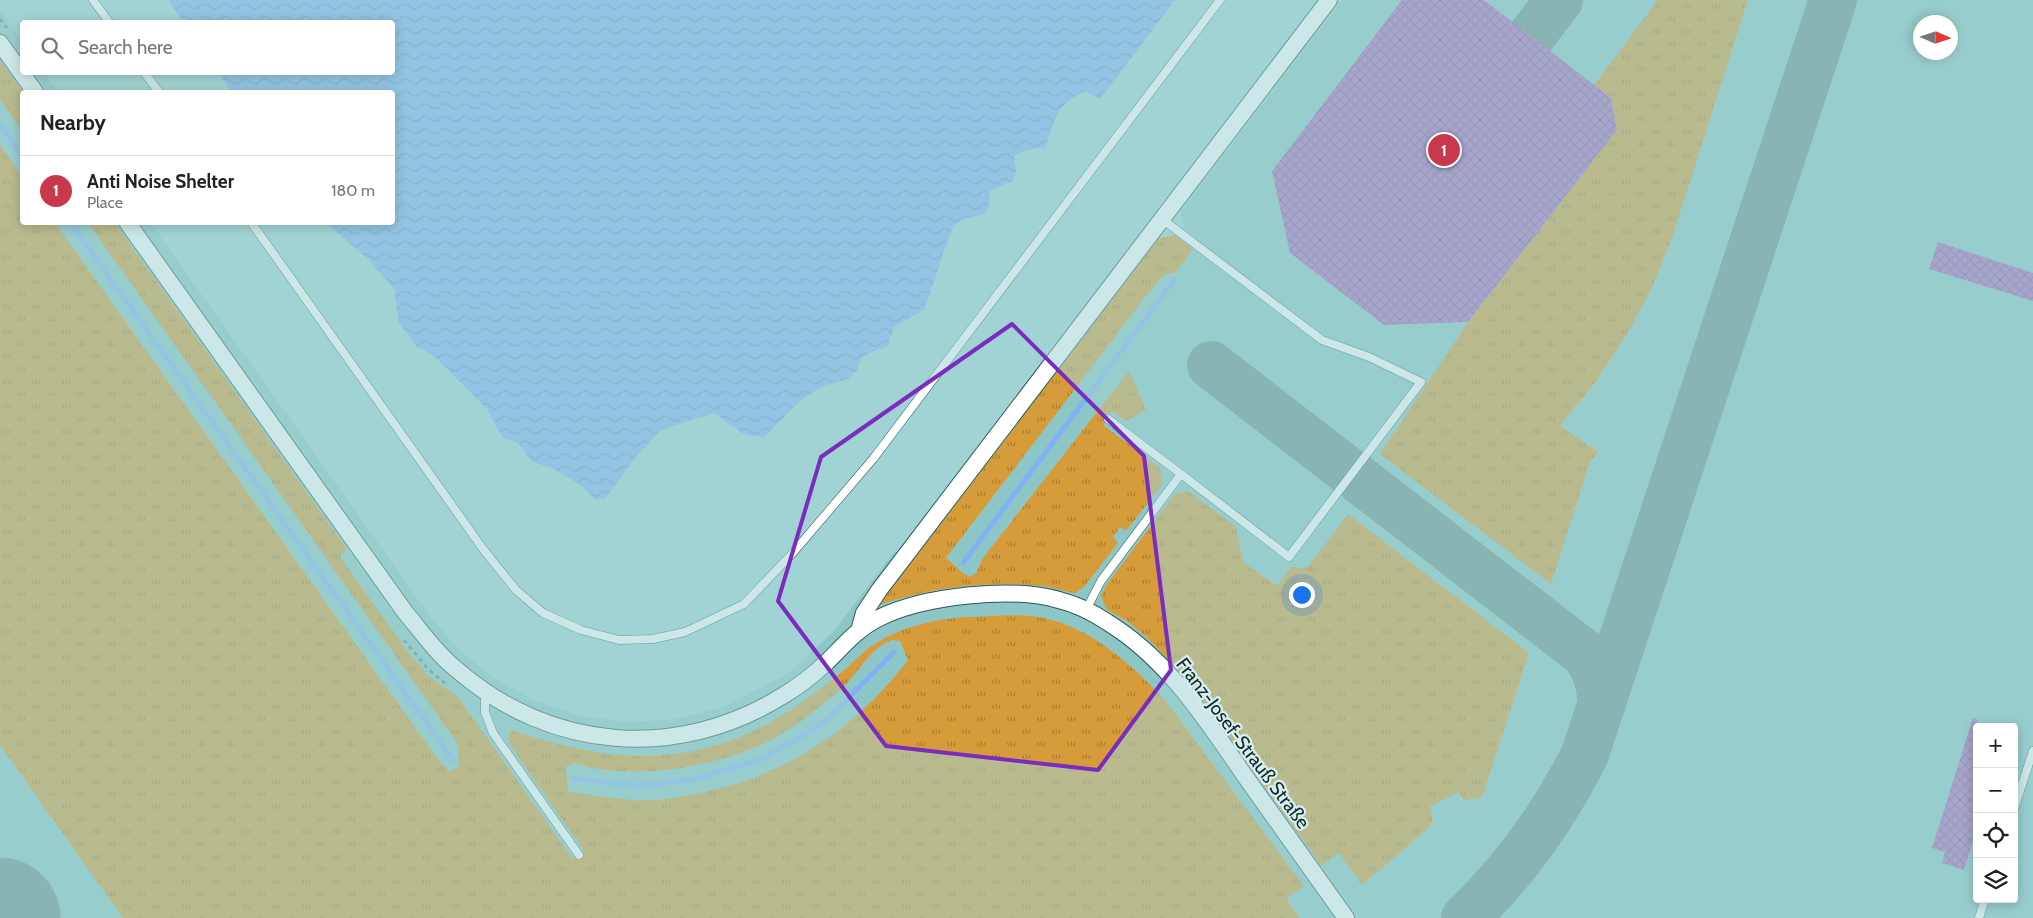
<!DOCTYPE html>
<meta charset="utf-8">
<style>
:root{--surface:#fff;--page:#f6f6f6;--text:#222;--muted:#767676;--line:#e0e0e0;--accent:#c9394e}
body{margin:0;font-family:Cabin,sans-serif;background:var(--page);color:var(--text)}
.controls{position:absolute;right:15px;bottom:15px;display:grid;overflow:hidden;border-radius:5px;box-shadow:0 2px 12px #0003}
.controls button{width:45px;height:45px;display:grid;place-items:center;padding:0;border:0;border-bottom:1px solid var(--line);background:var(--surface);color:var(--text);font:25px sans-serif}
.compass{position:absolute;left:1913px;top:15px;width:45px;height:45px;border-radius:50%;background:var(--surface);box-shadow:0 2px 12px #0003;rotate:93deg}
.you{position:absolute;left:1301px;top:594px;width:18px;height:18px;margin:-12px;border:4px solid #fff;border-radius:50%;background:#1a73e8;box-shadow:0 0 0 8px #1a73e833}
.badge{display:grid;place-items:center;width:32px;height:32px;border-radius:50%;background:var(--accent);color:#fff;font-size:16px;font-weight:700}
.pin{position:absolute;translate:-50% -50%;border:2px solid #fff;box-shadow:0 1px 5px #0006}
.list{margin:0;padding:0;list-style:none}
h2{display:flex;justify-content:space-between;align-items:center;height:65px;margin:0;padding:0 20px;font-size:21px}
h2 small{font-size:16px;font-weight:400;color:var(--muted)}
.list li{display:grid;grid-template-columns:32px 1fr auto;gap:15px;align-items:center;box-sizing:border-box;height:70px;padding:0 20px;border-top:1px solid var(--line)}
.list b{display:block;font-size:19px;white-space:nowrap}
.list p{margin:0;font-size:16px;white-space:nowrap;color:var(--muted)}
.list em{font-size:16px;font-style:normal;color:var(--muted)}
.icon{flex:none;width:28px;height:28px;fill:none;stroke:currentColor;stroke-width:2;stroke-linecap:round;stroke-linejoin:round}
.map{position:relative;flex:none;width:2033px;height:918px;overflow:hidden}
.search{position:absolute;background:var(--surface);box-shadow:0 2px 12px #0003;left:20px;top:20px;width:375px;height:55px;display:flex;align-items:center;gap:12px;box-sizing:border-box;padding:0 18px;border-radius:5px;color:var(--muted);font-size:19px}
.panel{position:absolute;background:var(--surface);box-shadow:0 2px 12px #0003;left:20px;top:90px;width:375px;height:135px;border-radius:5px}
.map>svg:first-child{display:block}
.built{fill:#8dc6c7;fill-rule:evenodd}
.grass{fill:url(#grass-tufts);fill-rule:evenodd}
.water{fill:url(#water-waves)}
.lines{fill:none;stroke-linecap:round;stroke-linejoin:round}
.stream{stroke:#80b1f5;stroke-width:5}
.taxiway{stroke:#698e8f;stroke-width:48}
.runway{stroke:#698e8f;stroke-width:119}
.building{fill:url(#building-cross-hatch)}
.lane-casing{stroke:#2a5859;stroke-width:9}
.street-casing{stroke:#2a5859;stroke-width:18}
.path{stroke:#628686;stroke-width:3;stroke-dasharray:4 4;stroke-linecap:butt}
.lane{stroke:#fff;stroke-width:8}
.street{stroke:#fff;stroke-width:16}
.marked{fill:none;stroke:#7b2cbf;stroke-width:4;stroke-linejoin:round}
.labels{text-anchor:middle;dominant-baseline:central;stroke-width:4.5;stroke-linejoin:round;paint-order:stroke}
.street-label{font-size:19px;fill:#132727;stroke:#d7efef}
</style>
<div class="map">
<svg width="2033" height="918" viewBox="0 0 2033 918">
<defs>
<pattern id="grass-tufts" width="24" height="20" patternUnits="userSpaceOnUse" patternTransform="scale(1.25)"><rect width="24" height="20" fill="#d69c3a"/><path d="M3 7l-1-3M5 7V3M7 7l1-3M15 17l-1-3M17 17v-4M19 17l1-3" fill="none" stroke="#ac7f31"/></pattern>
<pattern id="water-waves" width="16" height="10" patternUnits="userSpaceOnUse" patternTransform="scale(1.25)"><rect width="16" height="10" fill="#80b1f5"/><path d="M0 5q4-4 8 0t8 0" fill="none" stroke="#6890c6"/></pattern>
<pattern id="building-cross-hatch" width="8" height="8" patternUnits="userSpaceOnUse" patternTransform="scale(1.25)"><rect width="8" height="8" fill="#ad6dc3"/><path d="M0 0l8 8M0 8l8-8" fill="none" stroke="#8c5a9e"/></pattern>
</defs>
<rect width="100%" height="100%" fill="#a2d3d4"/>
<!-- built -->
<path class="built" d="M1342,0H2033V918H0V10L22,41V72L44,73L59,92H22V222L151,223L430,616L462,653L497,680L536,701L584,717L632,722L677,719L723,707L789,673L833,632L895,551L912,565L1175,239L1184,226L1181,211ZM1920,22H1950V52H1920ZM1977,727H2014V899H1977Z"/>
<!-- grass -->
<path class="grass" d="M1658,0H1748L1672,238L1651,290L1626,336L1595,383L1560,426L1598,452L1590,462L1551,584L1380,454L1468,322L1617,130L1611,98L1594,85Z
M0,60L23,92L22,131L0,99Z
M0,145L22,176V222L55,223L439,761L449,771L459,767L458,744L88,223H115L347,549L340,557L410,655L430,677L458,697L573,859L584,851L510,745L508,738L511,730C591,756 658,769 740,737C779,721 811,697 844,670C854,662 862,652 873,645C900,627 937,618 970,617C990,616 1010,614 1030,616C1085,621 1129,662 1165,700L1304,886L1286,899L1300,918H123L0,745ZM892,640L900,641L908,660C853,732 779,781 688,795C677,797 665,800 654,800C625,801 596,796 568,791L566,768L574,763C629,781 708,769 760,745C789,732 814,712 838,692C858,675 868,649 892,640Z
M1175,235L1193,250L1175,273L1165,274L1149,292L946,558L963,573L970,577L976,573L983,558L1129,371L1146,410L1126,421L1112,411L1103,425L1159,467L1162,476V485L1126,531L1120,527L1113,537L1118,543L1084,587L1075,593C1063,591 1053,587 1041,586C984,581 933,587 879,605L1159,238Z
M1188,491L1236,527L1243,562L1277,586L1292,566L1301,569L1309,565L1348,514L1529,653L1482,797L1464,801L1459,792L1430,806L1433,820L1430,827L1362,885L1339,853L1321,866L1193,687L1199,682L1194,674L1187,678L1145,636L1127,621L1106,609L1101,596L1107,584L1175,494Z"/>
<!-- water -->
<path class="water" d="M168,0H1175L1100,99L1086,91C1057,102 1054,120 1046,147L1024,151L1014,156L1016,171L1013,181L989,191C993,225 973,210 953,226L924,310L894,327L888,346L869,353L861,359L858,369L848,379L823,386L800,401L764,437L745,435L714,413L661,430L635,458L605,499H595L581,485L552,468L532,462L518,443L502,437L487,409L435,357L416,346L399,323L394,289L369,260L326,223L392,222V92H232L218,73L392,72V22H183Z"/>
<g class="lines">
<!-- stream -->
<path class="stream" d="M0,124L22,156
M70,222L453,760
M963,563L1175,279
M573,778L639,786L695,779L762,759L822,724L894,652"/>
<!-- taxiway -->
<path class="taxiway" d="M1491,89L1559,0
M1211,365L1584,653C1597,670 1600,683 1602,704
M1465,918C1515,871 1554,816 1585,754L1833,0"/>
<!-- runway -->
<path class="runway" d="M0,917L1,918"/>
</g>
<!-- building -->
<path class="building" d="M1402,0H1484L1611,98L1617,130L1468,322L1384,325L1290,253L1272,171Z
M1938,242L2033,273V301L1929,269Z
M1973,718L1977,719V827L1964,870L1942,863L1945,852L1932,848Z"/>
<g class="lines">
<defs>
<path id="lane" d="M93,0L109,22
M144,72L159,92
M251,222L483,549L516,590L543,613L581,630L619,640L653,639L685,632L744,604L791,555L873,459L1220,0
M1108,419L1181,474
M1086,610L1101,581L1181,474L1289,557L1421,382L1369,357L1322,340L1162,219
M485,691V712L493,733L579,855
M2014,809L2033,751
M1979,918L1985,899"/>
<path id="street" d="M0,43L35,92
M127,222L405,612C421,631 436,653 456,669C550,751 677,762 784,695C799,686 813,675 826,663C843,646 857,629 879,618C923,596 1012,586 1059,600C1075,604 1092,612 1107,622C1168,659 1207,721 1247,779C1280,825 1313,872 1346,918
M859,631L864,613L880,589L1329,0"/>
</defs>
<!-- lane casing -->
<use href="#lane" class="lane-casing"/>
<!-- street casing -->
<use href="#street" class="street-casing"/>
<!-- path -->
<path class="path" d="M0,19L7,28
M404,640L428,669L446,684"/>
<!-- lane -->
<use href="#lane" class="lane"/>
<!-- street -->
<use href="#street" class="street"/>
</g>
<!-- marked area -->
<path d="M0 0H2033V918H0ZM1012,324L1144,456L1171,670L1098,770L886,746L778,601L821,457Z" fill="#a2d3d4" fill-opacity=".55" fill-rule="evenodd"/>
<path class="marked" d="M1012,324L1144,456L1171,670L1098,770L886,746L778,601L821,457Z"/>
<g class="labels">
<!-- street labels -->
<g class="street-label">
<text transform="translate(1243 743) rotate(53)">Franz-Josef-Strauß Straße</text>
</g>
</g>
</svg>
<div class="controls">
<button>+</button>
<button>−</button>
<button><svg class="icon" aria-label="locate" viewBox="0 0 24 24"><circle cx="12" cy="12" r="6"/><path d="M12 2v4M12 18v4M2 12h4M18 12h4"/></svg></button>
<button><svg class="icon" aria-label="layers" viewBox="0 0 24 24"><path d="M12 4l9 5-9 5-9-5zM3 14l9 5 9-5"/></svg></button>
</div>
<svg class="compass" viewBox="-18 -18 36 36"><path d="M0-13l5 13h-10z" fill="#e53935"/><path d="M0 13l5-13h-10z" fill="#767676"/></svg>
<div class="you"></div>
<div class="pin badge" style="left:1444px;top:150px">1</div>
<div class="search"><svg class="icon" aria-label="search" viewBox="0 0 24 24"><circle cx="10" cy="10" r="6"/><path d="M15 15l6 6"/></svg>Search here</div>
<section class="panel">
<h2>Nearby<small></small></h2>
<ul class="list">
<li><span class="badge">1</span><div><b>Anti Noise Shelter</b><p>Place</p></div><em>180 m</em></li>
</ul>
</section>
</div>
